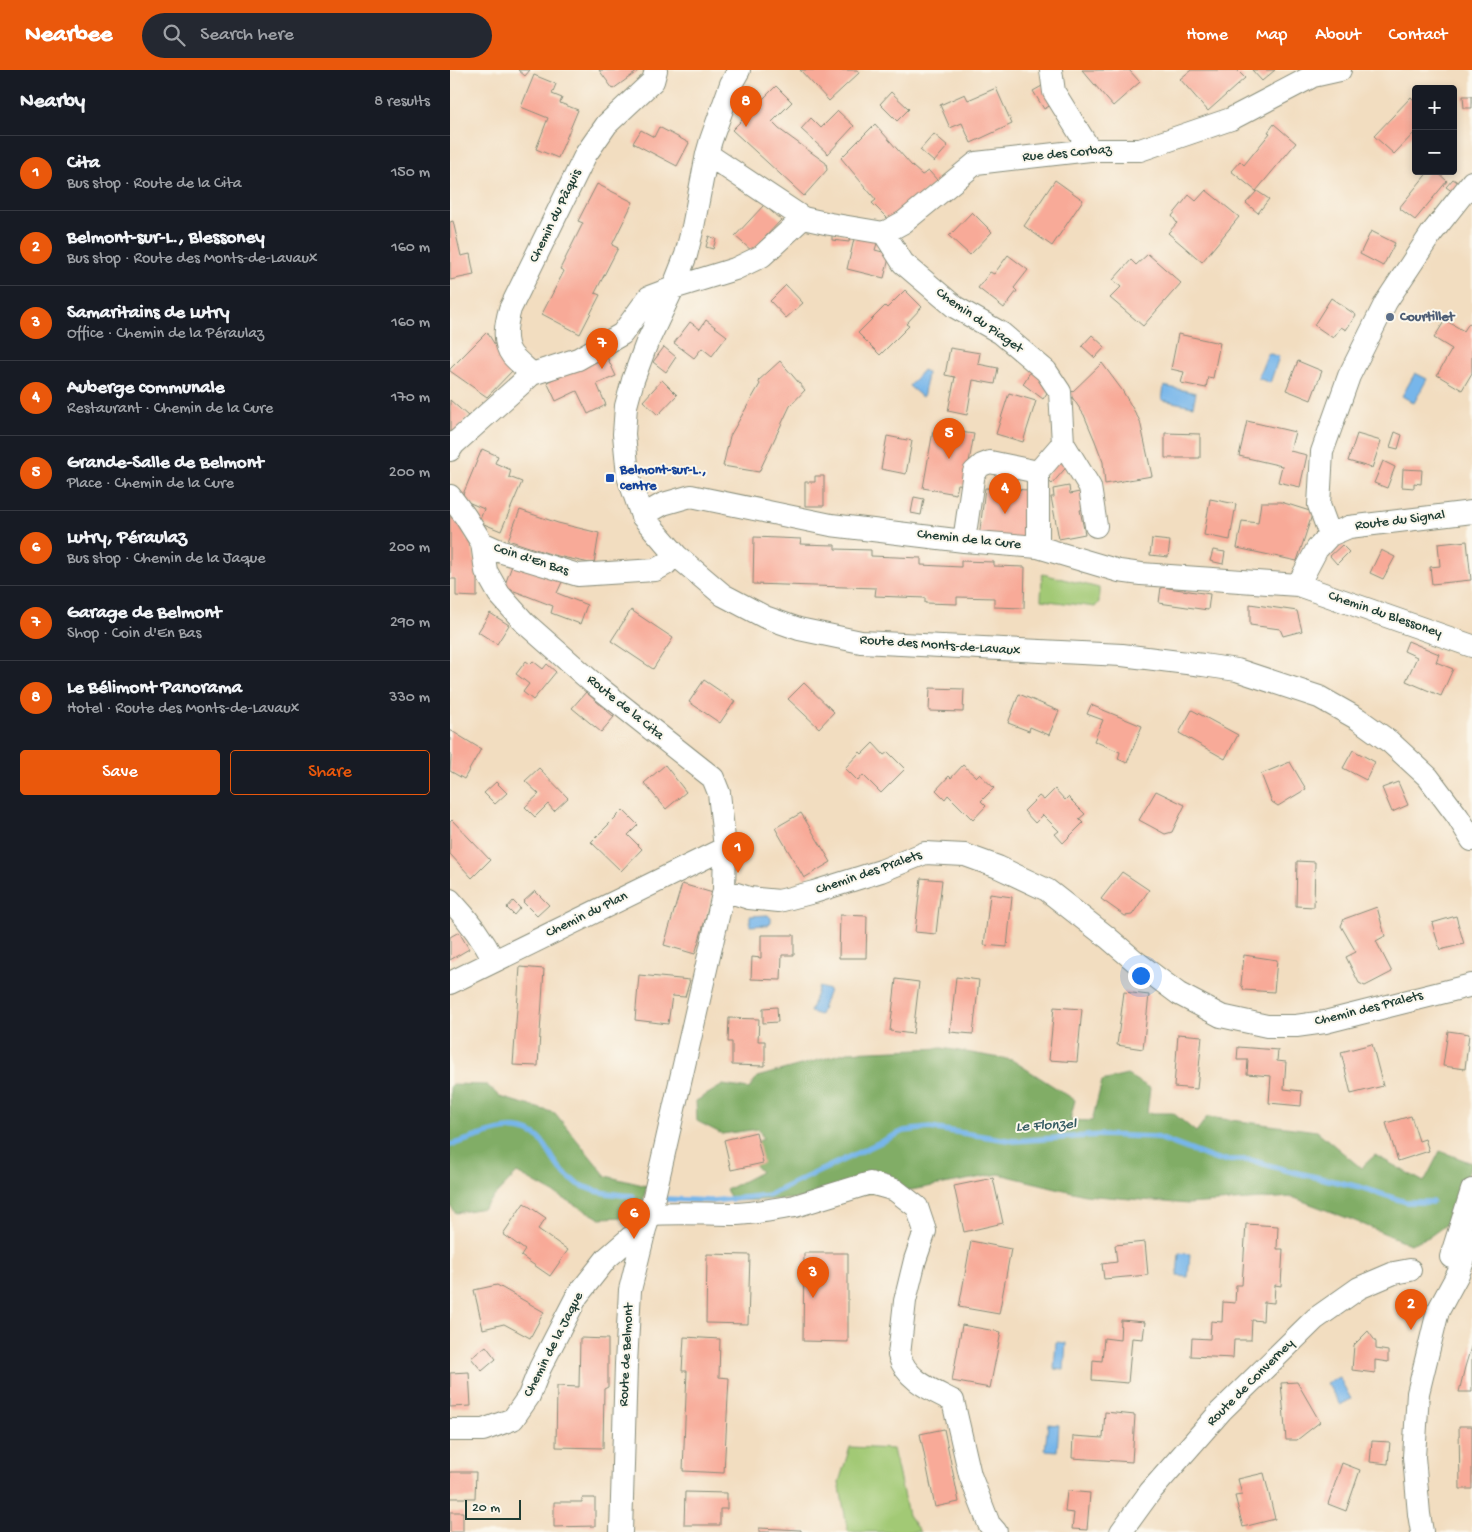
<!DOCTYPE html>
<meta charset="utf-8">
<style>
:root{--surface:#171b24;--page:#242831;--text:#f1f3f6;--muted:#9ea1a6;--line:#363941;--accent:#ea580c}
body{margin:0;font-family:"Gochi Hand",sans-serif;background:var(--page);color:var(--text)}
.controls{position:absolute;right:15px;top:15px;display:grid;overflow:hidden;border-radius:5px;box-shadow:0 2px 8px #0003}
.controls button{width:45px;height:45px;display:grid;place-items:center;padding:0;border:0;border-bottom:1px solid var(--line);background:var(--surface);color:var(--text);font:25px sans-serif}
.scale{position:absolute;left:15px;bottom:12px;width:56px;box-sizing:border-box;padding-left:5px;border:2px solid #1f3d34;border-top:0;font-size:14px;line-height:18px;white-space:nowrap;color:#1f3d34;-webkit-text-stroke:4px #fbf7ec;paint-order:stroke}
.you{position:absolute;left:690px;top:905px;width:18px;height:18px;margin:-12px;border:4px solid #fff;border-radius:50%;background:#1a73e8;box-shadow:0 0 0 8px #1a73e833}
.badge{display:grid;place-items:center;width:32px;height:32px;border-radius:50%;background:var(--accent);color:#fff;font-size:16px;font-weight:700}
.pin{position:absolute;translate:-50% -41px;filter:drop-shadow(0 1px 2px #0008)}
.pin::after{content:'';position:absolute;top:26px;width:18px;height:15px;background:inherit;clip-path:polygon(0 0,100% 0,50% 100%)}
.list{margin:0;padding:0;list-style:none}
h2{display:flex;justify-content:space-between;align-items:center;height:65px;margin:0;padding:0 20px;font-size:21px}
h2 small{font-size:16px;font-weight:400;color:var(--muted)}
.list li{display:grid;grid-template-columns:32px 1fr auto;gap:15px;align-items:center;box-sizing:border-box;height:75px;padding:0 20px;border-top:1px solid var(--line)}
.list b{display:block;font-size:19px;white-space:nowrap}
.list p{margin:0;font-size:16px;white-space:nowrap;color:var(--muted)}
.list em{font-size:16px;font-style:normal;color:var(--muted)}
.actions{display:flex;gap:10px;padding:15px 20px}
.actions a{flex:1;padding:11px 0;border:1px solid var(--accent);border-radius:5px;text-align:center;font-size:18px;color:var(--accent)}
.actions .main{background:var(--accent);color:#fff}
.icon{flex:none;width:28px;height:28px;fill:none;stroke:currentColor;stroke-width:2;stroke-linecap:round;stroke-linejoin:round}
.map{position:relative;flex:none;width:1022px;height:1462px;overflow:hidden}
header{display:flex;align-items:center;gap:30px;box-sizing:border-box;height:70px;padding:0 25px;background:var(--accent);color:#fff}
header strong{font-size:24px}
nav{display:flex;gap:28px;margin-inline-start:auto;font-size:18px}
.search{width:350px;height:45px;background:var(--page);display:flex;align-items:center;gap:12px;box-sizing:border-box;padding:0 18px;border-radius:28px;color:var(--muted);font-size:19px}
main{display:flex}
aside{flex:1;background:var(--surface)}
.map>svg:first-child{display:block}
.green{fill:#a2c974;stroke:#608354}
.forest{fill:#81ad66;stroke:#50754d}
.water{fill:#77b6ea;stroke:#4b7a8f}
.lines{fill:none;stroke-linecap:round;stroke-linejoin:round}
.stream{stroke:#77b6ea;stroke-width:5.5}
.building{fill:#f8aa98}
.minor-casing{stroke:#888d7a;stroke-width:24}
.minor{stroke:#fff;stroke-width:22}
.service-dot{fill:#5c6f8a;stroke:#fbf7ec;stroke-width:2}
.transit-dot{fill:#1a4fb4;stroke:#fbf7ec;stroke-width:2}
.labels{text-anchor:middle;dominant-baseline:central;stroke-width:4;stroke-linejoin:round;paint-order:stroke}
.street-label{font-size:14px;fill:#1f3d34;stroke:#fbf7ec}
.service-label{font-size:14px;font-weight:bold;fill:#4e5e75;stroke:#fbf7ec;text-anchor:start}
.transit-label{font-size:14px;font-weight:bold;fill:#164399;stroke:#fbf7ec;text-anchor:start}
.water-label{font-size:15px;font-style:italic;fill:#355b62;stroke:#fbf7ec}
</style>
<header>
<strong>Nearbee</strong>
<div class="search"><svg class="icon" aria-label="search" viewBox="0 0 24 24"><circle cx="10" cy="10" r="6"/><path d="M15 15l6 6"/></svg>Search here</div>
<nav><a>Home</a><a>Map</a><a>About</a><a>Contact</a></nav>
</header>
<main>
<aside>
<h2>Nearby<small>8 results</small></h2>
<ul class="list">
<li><span class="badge">1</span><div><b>Cita</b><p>Bus stop · Route de la Cita</p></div><em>150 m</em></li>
<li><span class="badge">2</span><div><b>Belmont-sur-L., Blessoney</b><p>Bus stop · Route des Monts-de-Lavaux</p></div><em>160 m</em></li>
<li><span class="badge">3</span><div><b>Samaritains de Lutry</b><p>Office · Chemin de la Péraulaz</p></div><em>160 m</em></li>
<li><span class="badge">4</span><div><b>Auberge communale</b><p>Restaurant · Chemin de la Cure</p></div><em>170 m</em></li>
<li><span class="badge">5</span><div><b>Grande-Salle de Belmont</b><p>Place · Chemin de la Cure</p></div><em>200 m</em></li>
<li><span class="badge">6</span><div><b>Lutry, Péraulaz</b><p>Bus stop · Chemin de la Jaque</p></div><em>200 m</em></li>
<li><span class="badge">7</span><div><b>Garage de Belmont</b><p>Shop · Coin d'En Bas</p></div><em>290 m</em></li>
<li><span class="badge">8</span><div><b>Le Bélimont Panorama</b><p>Hotel · Route des Monts-de-Lavaux</p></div><em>330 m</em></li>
</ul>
<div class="actions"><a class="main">Save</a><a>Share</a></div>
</aside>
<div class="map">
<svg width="1022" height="1462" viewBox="0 0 1022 1462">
<rect width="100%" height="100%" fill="#fbf7ec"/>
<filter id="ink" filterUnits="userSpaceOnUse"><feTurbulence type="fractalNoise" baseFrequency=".02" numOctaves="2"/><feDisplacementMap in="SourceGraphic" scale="10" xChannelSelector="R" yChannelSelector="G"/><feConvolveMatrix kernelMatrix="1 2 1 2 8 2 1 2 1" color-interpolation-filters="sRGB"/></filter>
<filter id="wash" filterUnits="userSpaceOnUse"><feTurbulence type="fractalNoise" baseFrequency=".0096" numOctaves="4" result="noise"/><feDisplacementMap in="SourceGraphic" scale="20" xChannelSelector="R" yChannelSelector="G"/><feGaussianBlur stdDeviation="1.12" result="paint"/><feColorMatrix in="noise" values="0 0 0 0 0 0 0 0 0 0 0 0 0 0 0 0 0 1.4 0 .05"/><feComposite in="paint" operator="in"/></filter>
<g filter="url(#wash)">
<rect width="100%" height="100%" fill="#f2ddc0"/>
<!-- green -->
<path class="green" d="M593,504L649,518V532L645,537L591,530L592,505Z
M400,1377L443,1379L458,1445L470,1462H398L389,1412Z"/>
<!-- forest -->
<path class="forest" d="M492,978L562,990L625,1030L620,1050L642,1051L652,1011L677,1005L700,1018L697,1043H723L746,1062L757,1047L867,1061L911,1098L925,1085L974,1112L990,1081L1022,1093L1001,1151L979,1167L960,1174L905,1151L842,1127L738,1134L635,1125L549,1104L461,1120L340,1129L283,1131L276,1120L311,1102L301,1091L300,1075L313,1069L309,1059L272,1064L247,1051L246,1031L273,1015L299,1019L307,1007L398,982Z
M2,1014L37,1015L50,1027L105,1043L156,1106L197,1116L191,1138L179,1147L149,1148L67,1103L33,1138L6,1143L0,1136V1016Z"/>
<!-- water -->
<path class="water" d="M818,283L829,287L820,313L808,308Z
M473,300L477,303L474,324L472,327L459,316Z
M965,303L977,309L964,333L952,326Z
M714,316L746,323L743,336L712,330Z
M318,845L321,848V852L318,855L300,856V846Z
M369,917L379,920L370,945L360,942Z
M729,1183L740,1184L738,1207L727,1206Z
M606,1272L616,1273L614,1300L604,1299Z
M889,1307L901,1329L890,1335L877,1313Z
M598,1354L609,1355L607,1381L595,1380Z"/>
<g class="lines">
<!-- stream -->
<path class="stream" d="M0,1075C18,1070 50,1057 67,1059C98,1062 96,1087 115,1104C134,1122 158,1124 183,1126
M217,1129L262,1131L319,1125L454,1061L480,1058L564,1071L651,1065L706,1067L767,1090H800L839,1101L910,1117L956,1132H982"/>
</g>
<g id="blocks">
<!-- building -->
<path class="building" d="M68,0H80L75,6Z
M149,0H187L188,1L163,19Z
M350,0H407L409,3L379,31Z
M632,0H679L690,12L663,36Z
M741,0H787L795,8L758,41L730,9Z
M802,0H825L812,11Z
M84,5L106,14L102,24L112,28L110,33L128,40L108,88L86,79L98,48L71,37Z
M326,16L342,32L322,52L329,59L376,93L377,100L354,126L282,60Z
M592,16L603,34L594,39L583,21Z
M546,18L562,54L521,73L512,53L500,58L490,35L515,24L518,30Z
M441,22L459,39L447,51L430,34Z
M1013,26H1022V38H1014Z
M961,27L966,32V61L944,84L924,66Z
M388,41L404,56L378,84L351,59L361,48L371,58Z
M425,54L462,96L472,105L479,101L488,111L439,150L422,133L426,130L391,88Z
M824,54L846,73L806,121L781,101L790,91L794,95L820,63L818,62Z
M209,57L239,73L227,96L183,73L191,60L204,67Z
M484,64L498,76L484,92L470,80Z
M979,101H986L997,111L965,150L949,138Z
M1003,109L1009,113L1003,122L996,117Z
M605,110L633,130L602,176L574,156Z
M147,114L183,132L162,175L168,178L145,223L150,225L130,264L92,244L114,201L110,199L133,153L128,151Z
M756,120L789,147L752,192L718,163L727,153L722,146L739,125L746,131Z
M807,121L819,129L808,143L796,133Z
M314,135L331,150L302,181L285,166Z
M522,142L542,162L520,185L499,166Z
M3,151L11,186L20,184L24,205L0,210V152Z
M921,161L945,173L933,196L910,184Z
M382,163L400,165L399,172L382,170Z
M405,165L428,170L425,180L440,184L434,208L397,199Z
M259,166L266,169L263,179L256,177Z
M698,184L731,213L693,256L660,228L671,217L663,210L681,190L686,195Z
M558,185L578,200L564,218L567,221L554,238L528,218L540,202L544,204Z
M336,215L353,233L336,248L320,231Z
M455,220L472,237L456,254L459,256L430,285L408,263L435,236L437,238Z
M881,228L906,245L896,260L891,257L883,268L864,255Z
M256,250L277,266L262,286L252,278L244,288L224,273L240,252L250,259Z
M995,250L1014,261L1019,253L1022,255V303L1012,320L987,305L1002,279L984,268Z
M37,262L50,283L65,298L37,327L0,301V299Z
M728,264L770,273L763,308L758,307L756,318L731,313L734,302L721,299Z
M642,265L655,277L645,288L632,276Z
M214,277L226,287L216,302L203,292Z
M500,278L530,283L528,294L548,298L545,314L523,310L517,345L498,341L505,307L495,305Z
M156,285L166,306L147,314L156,335L138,344L127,321L106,331L97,312Z
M330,291L355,320L340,336L309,402L273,396L280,366L310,314L308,311Z
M848,291L872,301L861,330L836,320Z
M652,293L672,320L690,351L702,406L655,414L653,392L645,371L634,345L620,324Z
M583,297L603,314L593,329L573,314Z
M212,310L227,325L208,345L193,331Z
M559,323L586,331L573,372L546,364Z
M0,330L18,346L0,368Z
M797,351L845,362L840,381L857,385L850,417L828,412L832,396L789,386Z
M496,360L524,364L515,415L508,414L506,424L473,418L483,361L495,363Z
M945,362L952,365L948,379L940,377Z
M715,363L750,364V388H715Z
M907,364L931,371L922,398L898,391Z
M437,366L462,371L456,404L431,399Z
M32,379L48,386L45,393L61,400L59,407L72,412L51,461L29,452L34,439L11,429Z
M611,388L619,394L602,414L595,408Z
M933,391L945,397L937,418L924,413Z
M953,399L972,400L971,414L964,413V418L952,417Z
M365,406H374V436H355V412H365Z
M619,416L620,424L634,421L637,438L630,440L635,464L609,469L601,427H604L603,419Z
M535,418L579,420L577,470L529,468Z
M464,427L474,429L471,445L461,443Z
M760,429L786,434L780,470L754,465Z
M811,432H831L863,442L847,491L787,478L792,451L808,453Z
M70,440L108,453L149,463L144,494L103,485L58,470Z
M0,443L11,450L17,471H21L27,505V527L6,526V509H0Z
M304,467L351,469L350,474L385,475V479L421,480V486L471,488V495L511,497V491L544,492V496L575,497L574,538L544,537V528L507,527V534L475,533V528L425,526L426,518L303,514Z
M702,469L720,471L718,487L700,485Z
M1017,471L1021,510L982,514L980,497L990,496L988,474Z
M892,475L899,482L887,494L880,486Z
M763,480L775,482L773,494L760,491Z
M931,480L945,487L933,509L920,503Z
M63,493L112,512L107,523L137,535L130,554L101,543L103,536L54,517Z
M711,517L760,524L758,540L709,533Z
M800,534L847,541L852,561L833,566L830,559L800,555Z
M181,540L223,568L203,599L161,571Z
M40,543L59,555L47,574L28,562Z
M958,571L989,584L986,592L1003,599L991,626L956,611L967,587L954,581Z
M76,591L80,594L83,591L93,599L97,594L106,602L83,630L73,622L79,614L66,604Z
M254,610L285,631L270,653L239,632Z
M354,613L384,642L369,658L338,629Z
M480,618L514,619L513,642L479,641Z
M136,622L164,647L151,662L122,638Z
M569,624L609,641L599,665L580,657L579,661L558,653Z
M641,635L692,656L677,693L668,689L670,682L644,671L653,650L637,644Z
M742,640L788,665L775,689L729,663Z
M0,660L31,679L14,709L0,701L1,686L0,685Z
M423,673L434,685L438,682L455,699L431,723L413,705L408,711L395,698L410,682L412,684Z
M903,680L925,692L916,710L893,698Z
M840,692L856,719L828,736L822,732L811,704Z
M215,695L236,722L216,739L194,713Z
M513,695L526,707L529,704L544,718L531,731L536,736L523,750L498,725L495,729L486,720L499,706L501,708Z
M89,698L118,728L104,741L98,734L85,747L75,737L89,724L75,711Z
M46,712L57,723L45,734L34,723Z
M948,712L958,735L942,742L932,718Z
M605,719L615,730L618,727L635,744L629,749L633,753L613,773L605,764L609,761L593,745L585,753L574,741L589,726L594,730Z
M706,721L735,735L722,762L715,764L689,750Z
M173,740L188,755L178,765L192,779L171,801L141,772Z
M351,743L381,792L354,808L325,758Z
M2,750L40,790L22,808L0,784V752Z
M847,791L865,792L864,837L846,836Z
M672,802L699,820L682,845L675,846L651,829Z
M471,808L492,810L486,864L465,862Z
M232,814L263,823L245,884L214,875Z
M85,821L99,835L87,846L73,832Z
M540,824L562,827L557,877L534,875Z
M63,831L70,838L64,845L57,838Z
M927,837L935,866L926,871L942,902L915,916L909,913L896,887L906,882L891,856L894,849Z
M390,845L417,846L416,888H389Z
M1006,846L1014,874L990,880L982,853Z
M9,862L19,879L0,890V867Z
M311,865H344V885H332L331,910L301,909L302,887L311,888Z
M794,885L827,890L824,922L794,920L791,914Z
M70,897L94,899L88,996L63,995Z
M189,905L240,910L235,927L222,926L218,954L185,950Z
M506,907L529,910L523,964L500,962Z
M446,909L469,912L463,964L440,961Z
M674,922L699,925L693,979L667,975Z
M327,937L328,952L313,953V938Z
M604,937L632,939L627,992L599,990Z
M279,948L309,949L308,971H315V996L282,995V972H278Z
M998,961L1019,964L1015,999L993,996Z
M728,964L752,966L747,1019L724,1017Z
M922,974L933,1016L901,1024L891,982Z
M788,977L828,980L827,991L836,992L834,1019L852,1021L851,1036L819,1033L821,1006L797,1004L798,990H787Z
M961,1046L969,1071L975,1069L979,1081L948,1091L936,1053Z
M306,1062L313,1093L281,1100L274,1070Z
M543,1108L553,1153L514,1162L504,1116Z
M74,1133L96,1148L88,1159L118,1180L100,1206L71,1186L75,1180L53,1164Z
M796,1154L828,1156L827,1179H833L831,1216L825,1215L824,1233L814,1232L813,1251L802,1250L801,1270H784L783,1288L741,1286L742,1268L760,1269L761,1251L772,1252L773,1232L785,1233L786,1215H792Z
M521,1171L561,1179L549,1244L509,1237Z
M695,1172L698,1205L654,1209L652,1194L667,1192L665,1175Z
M354,1183H398V1272L353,1271Z
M257,1184L300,1185L298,1254L256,1253Z
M47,1215L94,1242L80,1268L54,1254L33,1259L24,1220Z
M671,1250L695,1252L693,1269L682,1268L678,1313L642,1310L643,1290L652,1291L654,1268L670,1270Z
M512,1255L551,1262L540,1318L502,1311Z
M918,1261L926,1272V1279L938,1281V1292L925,1290V1303L902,1300L904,1275Z
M234,1267L270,1269L269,1307L279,1308L274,1403L233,1401L237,1301H232Z
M130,1268L158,1269V1317L154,1319L153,1378L106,1377L107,1316L129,1317Z
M1022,1274V1322H1009L1015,1297Z
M36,1276L46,1289L32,1301L21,1288Z
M19,1302L21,1336L0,1337V1303Z
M847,1312L870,1352L847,1370H836L831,1313Z
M655,1342L685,1345L682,1392L622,1388L623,1366L653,1368Z
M1009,1356H1022V1419H1010Z
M494,1359L509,1432L485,1437L470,1364Z
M922,1371L940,1372L938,1394L920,1392Z
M892,1393L910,1400L896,1441L878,1434Z
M0,1402H26L25,1428H0Z
M814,1403L825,1449L793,1457L785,1426L792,1425L788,1409Z
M617,1421L640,1423L637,1460L622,1459L624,1443L615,1442Z
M235,1422L277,1423V1439H270V1455H234Z
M132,1428H145V1456L104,1457V1432H132Z
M0,1442H13V1462H0Z
M309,1458L351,1460V1462H309Z"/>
</g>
</g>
<g filter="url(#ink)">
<use href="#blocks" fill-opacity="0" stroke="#888d7a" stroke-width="1"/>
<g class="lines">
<defs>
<path id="minor" d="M289,0L281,14L261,70L257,84L243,157L236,185L223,218L196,275L183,310L176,336L174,364L178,406L192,446L227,486L273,525L315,547L349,559L411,572L672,585L753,595L787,600L869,627L908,649L940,672L978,707L1008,747L1022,770
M601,0L604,22L640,80
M257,84L353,148L380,154L434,163L454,152L526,93L640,80H690L781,49L863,6L890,0
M434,163L453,193L505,237L551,263L596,301L610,322L613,373
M82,304C76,298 68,292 62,285C52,272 56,253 60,239L136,84L157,54L203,11L206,0
M0,380L4,374L82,304L128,289L172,264L199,227L223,218L285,199L312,186L353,148
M0,426L15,446L32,473L52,482L128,505L205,500L216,494
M192,446L213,434L241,426L381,455L514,471L588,477L669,501L691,504L848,515L1022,576
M880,465L869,435L872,382L899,306L936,232L981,164L1022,112
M514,471L524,402L532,395L540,392L588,402
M32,473L36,501L49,524L75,553L143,613L263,708L269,723L275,778L274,820L200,1144L195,1159L180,1220L176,1294L171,1462
M588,477V402L613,373L640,417L646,456
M848,515L867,479L880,465L899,457L1022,442
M274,820L299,828L329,831L364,822L431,801L475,783L515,785L548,797L597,820L657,867L685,891L729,924L771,946L817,956H846L875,952L1022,915
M0,830C18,849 32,867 44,891
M0,913L275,778
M200,1144C229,1142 258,1144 287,1144C306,1143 326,1139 345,1136L420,1113L445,1120L467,1137L475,1161L465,1190L455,1231L449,1285C456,1310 482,1320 503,1331L520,1405L539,1454L546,1462
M1001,1187L1022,1120
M0,1360H33L63,1349L79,1326L90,1298L127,1226L157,1188L180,1168L195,1159
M671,1462L700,1422L771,1341L865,1249L909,1218L944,1203L960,1200
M972,1462L969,1444L964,1387L968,1323L988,1241L1008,1204L1022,1169"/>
</defs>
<!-- minor casing -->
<use href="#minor" class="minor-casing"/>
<!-- minor -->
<use href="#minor" class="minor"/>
</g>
</g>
<!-- markers -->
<circle class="service-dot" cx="940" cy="247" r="5"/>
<rect class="transit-dot" x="155" y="403" width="10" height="10" rx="2.5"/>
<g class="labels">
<!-- street labels -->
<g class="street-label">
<text transform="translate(617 84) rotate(-5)">Rue des Corbaz</text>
<text transform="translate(106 146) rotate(-64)">Chemin du Pâquis</text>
<text transform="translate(529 251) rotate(35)">Chemin du Piaget</text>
<text transform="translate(950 451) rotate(-7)">Route du Signal</text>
<text transform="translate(519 470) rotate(6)">Chemin de la Cure</text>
<text transform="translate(81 490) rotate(18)">Coin d'En Bas</text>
<text transform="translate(935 545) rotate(19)">Chemin du Blessoney</text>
<text transform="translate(490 576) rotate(4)">Route des Monts-de-Lavaux</text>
<text transform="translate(175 638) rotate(39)">Route de la Cita</text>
<text transform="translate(419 803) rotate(-19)">Chemin des Pralets</text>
<text transform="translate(137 845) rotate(-26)">Chemin du Plan</text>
<text transform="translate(919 939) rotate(-14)">Chemin des Pralets</text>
<text transform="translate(104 1275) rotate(-63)">Chemin de la Jaque</text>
<text transform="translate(177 1285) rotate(-87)">Route de Belmont</text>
<text transform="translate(801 1313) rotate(-45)">Route de Converney</text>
</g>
<!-- service labels -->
<g class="service-label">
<text x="950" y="247">Courtillet</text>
</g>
<!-- transit labels -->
<g class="transit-label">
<text x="170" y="400">Belmont-sur-L.,<tspan x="170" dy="16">centre</tspan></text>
</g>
<!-- water labels -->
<g class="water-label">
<text transform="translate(596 1056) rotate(-3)">Le Flonzel</text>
</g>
</g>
</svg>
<div class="controls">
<button>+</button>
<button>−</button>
</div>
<div class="scale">20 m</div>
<div class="you"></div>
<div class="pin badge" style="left:288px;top:803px">1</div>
<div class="pin badge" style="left:961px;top:1260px">2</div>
<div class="pin badge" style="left:363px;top:1228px">3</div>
<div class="pin badge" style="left:555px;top:444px">4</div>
<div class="pin badge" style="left:499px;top:389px">5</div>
<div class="pin badge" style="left:184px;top:1169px">6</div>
<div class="pin badge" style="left:152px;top:299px">7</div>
<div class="pin badge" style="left:296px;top:57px">8</div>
</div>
</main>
